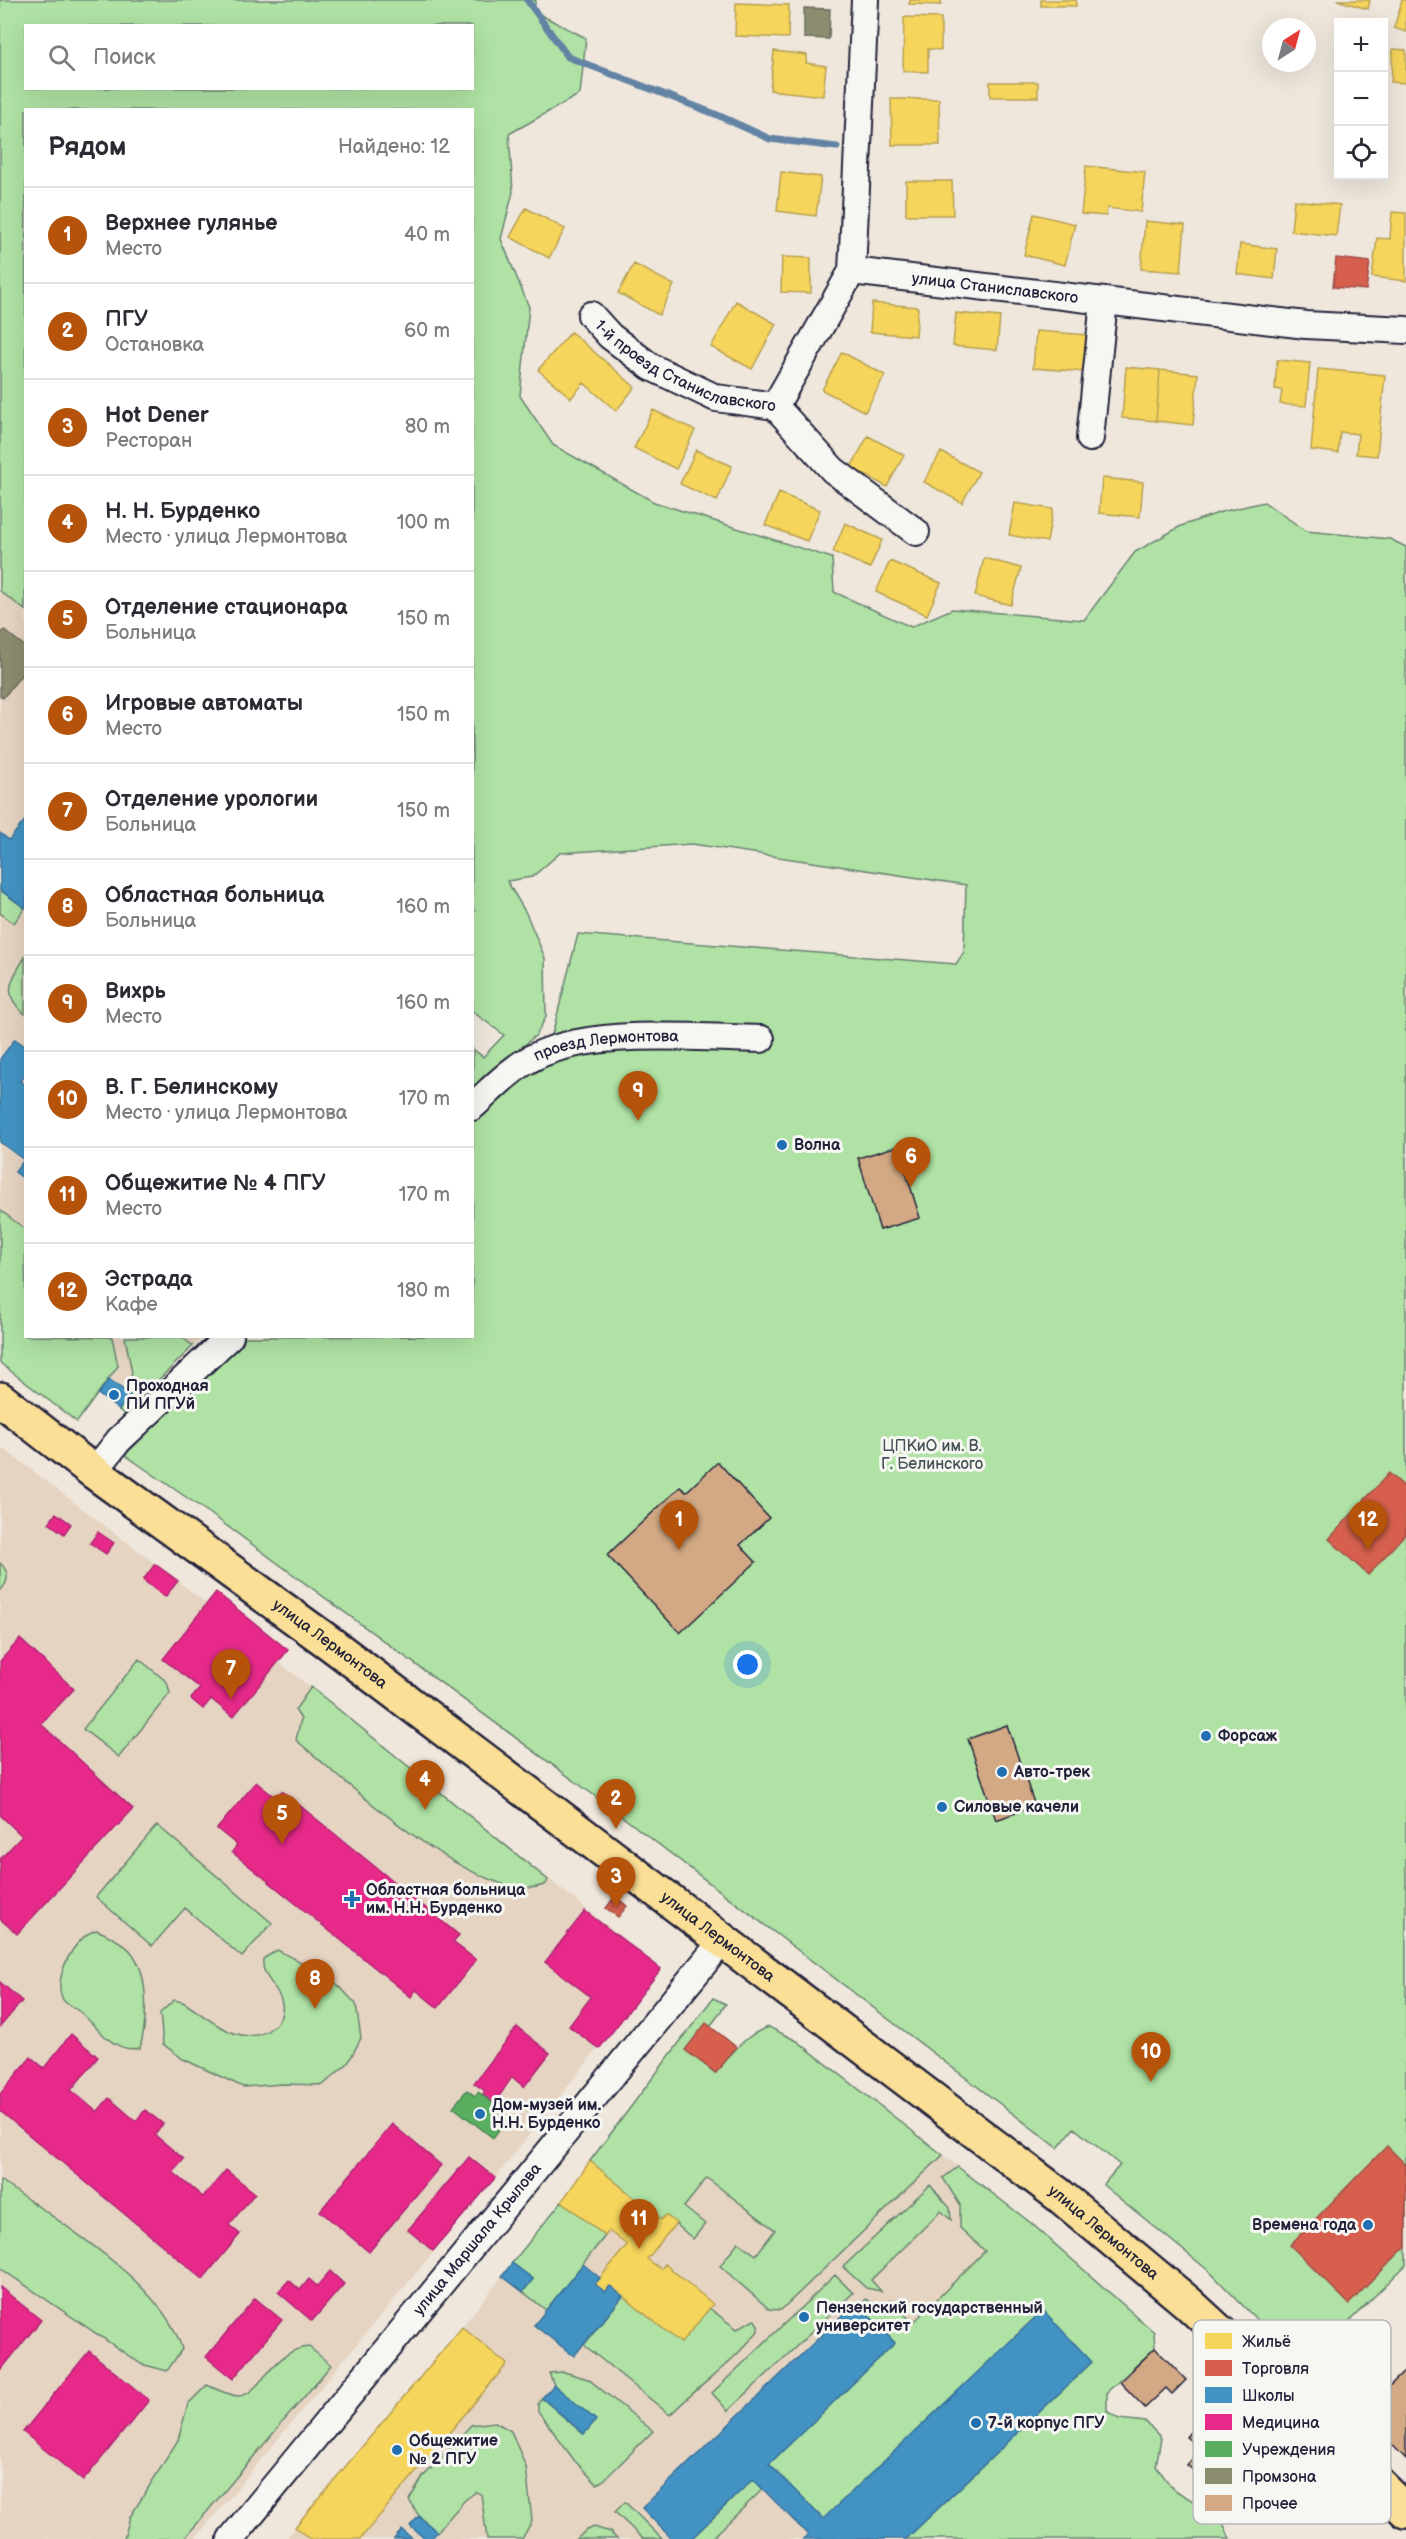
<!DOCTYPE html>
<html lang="ru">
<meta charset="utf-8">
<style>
:root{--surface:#fff;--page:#f2f2f3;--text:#2b2b33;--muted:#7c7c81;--line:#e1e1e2;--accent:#b45309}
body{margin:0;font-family:"Balsamiq Sans",sans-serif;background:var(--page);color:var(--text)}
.controls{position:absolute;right:18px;top:18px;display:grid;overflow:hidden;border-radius:0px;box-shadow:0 6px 24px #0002}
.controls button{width:54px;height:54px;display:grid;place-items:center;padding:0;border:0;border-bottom:2px solid var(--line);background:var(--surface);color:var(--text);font:30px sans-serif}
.compass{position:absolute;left:1262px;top:18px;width:54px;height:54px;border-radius:50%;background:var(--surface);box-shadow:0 6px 24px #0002;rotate:36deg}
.you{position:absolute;left:748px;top:1665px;width:21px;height:21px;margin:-15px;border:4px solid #fff;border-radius:50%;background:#1a73e8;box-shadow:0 0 0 9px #1a73e833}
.badge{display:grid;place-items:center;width:39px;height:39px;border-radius:50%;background:var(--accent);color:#fff;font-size:20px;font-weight:700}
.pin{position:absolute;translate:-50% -50px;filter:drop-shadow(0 2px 3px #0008)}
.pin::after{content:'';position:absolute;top:32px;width:21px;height:18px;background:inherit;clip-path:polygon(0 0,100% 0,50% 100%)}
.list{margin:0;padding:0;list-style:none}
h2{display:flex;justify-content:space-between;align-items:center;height:78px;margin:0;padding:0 24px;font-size:26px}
h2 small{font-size:20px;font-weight:400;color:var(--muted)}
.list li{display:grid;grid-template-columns:39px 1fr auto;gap:18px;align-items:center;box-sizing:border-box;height:96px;padding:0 24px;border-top:2px solid var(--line)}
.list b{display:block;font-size:22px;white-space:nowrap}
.list p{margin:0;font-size:20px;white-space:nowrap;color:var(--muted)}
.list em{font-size:20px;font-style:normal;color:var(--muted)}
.icon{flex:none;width:33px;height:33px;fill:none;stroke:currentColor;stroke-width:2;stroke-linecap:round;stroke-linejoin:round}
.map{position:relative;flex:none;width:1406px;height:2539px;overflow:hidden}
.search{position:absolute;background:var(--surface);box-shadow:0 6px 24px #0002;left:24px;top:24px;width:450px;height:66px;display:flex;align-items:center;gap:15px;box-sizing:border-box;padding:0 21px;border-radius:0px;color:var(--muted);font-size:22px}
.panel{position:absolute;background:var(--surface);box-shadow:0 6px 24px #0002;left:24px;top:108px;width:450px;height:1230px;border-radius:0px}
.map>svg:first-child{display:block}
.built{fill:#e6d4c2}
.green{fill:#afe2a4;stroke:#688270;stroke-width:1.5;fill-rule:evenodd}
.homes{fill:#f6d55c;stroke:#b69f52;stroke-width:1.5}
.shops{fill:#d6604d;stroke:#a04d48;stroke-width:1.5}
.schools{fill:#4393c3;stroke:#39719a;stroke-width:1.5}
.health{fill:#e7298a;stroke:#ac2772;stroke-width:1.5}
.public{fill:#5aae61;stroke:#498456;stroke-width:1.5}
.industry{fill:#8c8c6e;stroke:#6c6c5f;stroke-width:1.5}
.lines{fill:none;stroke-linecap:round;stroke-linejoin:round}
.stream{stroke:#6383a5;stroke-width:7}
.building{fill:#d2a984;stroke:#22223b;stroke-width:1.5}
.street-casing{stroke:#22223b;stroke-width:30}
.primary-casing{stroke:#22223b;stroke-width:38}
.street{stroke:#f6f6f2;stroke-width:26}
.primary{stroke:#fbdf96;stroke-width:33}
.poi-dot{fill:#1f6fb2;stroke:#f6f6f2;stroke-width:2}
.labels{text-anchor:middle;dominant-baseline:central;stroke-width:6;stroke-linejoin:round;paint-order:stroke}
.street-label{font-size:16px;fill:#22223b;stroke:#f6f6f2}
.poi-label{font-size:16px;font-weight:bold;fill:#22223b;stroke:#f6f6f2;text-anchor:start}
.park-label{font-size:16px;fill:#455255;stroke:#f6f6f2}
.key{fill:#f6f6f2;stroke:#b6b6bb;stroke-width:1.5}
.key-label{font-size:16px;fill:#22223b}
</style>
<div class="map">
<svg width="1406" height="2539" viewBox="0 0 1406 2539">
<rect width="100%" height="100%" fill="#efe7dc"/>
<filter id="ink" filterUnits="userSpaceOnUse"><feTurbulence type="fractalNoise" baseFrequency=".0167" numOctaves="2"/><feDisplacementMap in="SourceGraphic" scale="12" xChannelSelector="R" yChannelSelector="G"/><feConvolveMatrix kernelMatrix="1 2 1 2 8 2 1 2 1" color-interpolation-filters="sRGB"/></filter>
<g filter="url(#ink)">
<!-- built -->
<path class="built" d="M0,591L26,610V1336L203,1337L124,1414L98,1394L77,1422L0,1363Z
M0,1446L178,1581L661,1969L495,2178L195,2539H0Z
M649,2082L885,2110L1031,2223L1154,2332L993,2488L1040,2539H286L462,2327L578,2181L576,2179Z"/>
<!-- green -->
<path class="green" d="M0,0H536L533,11L586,38L580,94L509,134L513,192L501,239L529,307L520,396L553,445L654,502L832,558L834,592L911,627L952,609L1084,620L1135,552L1181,526L1221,512L1264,502L1306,531L1390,539L1406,547V2265L1303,2367L1209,2271L1103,2185L1120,2165L1074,2128L1058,2148L595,1796L212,1515L125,1455L244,1337L472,1336L473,1122L546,1058L578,934L956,964L964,952L966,885L692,844L560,853L532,877L507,881L526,913L545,958L546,1017L536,1035L473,1090V1049L483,1057L504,1035L472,1011V914L475,911L472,909V110H26L25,610L0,591ZM26,26H472V88H26Z
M0,890L25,908L14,923L0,913Z
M25,957V1014C0,994 12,979 25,957Z
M0,1210L25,1229L26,1336L112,1337L118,1366L77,1422L0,1363Z
M125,1337H182L193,1346L124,1414L119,1410L130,1395L124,1391L132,1373Z
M0,1563C10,1572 9,1582 0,1591Z
M139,1659L167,1682L170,1693L119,1757L83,1729Z
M311,1687L548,1880L546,1884C486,1912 341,1778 296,1740L301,1719L295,1710Z
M157,1825L272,1923L242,1957L185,1908L152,1946L96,1897Z
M97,1930C108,1935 125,1943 132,1953C150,1977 147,2022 140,2048C113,2054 98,2027 80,2012C75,2008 68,2005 64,2001C50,1982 75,1934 97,1930Z
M277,1950L315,1969L338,1985L356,2004L361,2038L348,2063L323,2085L282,2084L243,2087L183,2059L163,2044L160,2013L174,2000L183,2002C209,2018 243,2053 274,2026C282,2019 284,2010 281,2000C276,1984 261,1977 263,1959Z
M713,1998L726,2004L710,2027L686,2050L715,2073C733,2054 743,2035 769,2027L797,2041L943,2155L781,2310L769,2309L720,2266L738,2242L756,2255L775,2230L707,2178L684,2207L705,2224L693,2239L666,2215L661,2220L590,2161Z
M958,2167L1031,2223L1154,2332L1155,2348L1107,2392V2411L1119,2419L1146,2422L1161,2438L1156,2466L1173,2489L1221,2518L1230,2539H906L1092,2362L823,2519L769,2464L895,2343L860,2306L866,2299L876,2305L891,2300L913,2323L985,2251L960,2228V2205L943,2178Z
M0,2180C55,2220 163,2282 182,2349L167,2371L141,2364L0,2268Z
M930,2185L950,2208L951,2220L941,2211L871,2280L881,2291L866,2288L843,2267Z
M562,2201L605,2236L546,2310L523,2292L533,2279L512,2263Z
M835,2275L853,2293L728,2411L712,2393Z
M623,2296L681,2343L709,2308L737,2329L754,2319L758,2325V2331C732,2364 699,2385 670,2415L584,2345Z
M309,2347L331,2365L184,2539H124L130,2517L178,2440L188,2404L207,2385C216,2389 228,2395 238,2396C261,2396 272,2349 309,2347Z
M564,2372L588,2379L653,2431L604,2480L597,2484L574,2460L538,2411V2404L542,2398L583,2434L595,2421L554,2385L549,2373Z
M495,2422L511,2431L526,2467L532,2521L522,2539H487L481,2494L476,2492L465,2500L437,2532L419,2516L409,2500L423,2477L471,2425Z
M753,2479L763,2489L711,2539H691Z
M625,2502L662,2539H643L615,2512Z
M594,2527L610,2532L617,2539H577L585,2531Z"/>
<!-- homes -->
<path class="homes" d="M910,0H941V5L909,4Z
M1041,0H1076V6H1041Z
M1337,0H1370L1368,9Z
M1402,0H1406V32L1394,28Z
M736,3L789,5L788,38L735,36Z
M904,17L941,18V50L928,49V72L903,71Z
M1393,49L1406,50V83L1391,82Z
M774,51L807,55L806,63L826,66L823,96L770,90Z
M990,82H1038V97H990Z
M891,99H939L940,145H892Z
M1086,166L1145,172L1141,212L1107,208L1106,216L1081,214Z
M781,172L821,177L816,216L777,211Z
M906,181H952L953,215H906Z
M1294,200L1340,205L1336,236L1291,231Z
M526,208L565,229L549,258L510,237Z
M1392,212L1406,213V281L1372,277L1377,238L1390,239Z
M1034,214L1075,224L1065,265L1024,255Z
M1145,221L1185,225L1181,272L1141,269Z
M1240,244L1277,249L1274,279L1237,274Z
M782,257L811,258V293L781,292Z
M634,264L674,285L659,315L618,293Z
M736,301L776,324L752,369L711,347Z
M872,303L918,307L916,336L870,332Z
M956,313L1000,317L997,350L953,346Z
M1036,331L1088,335L1086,372L1033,368Z
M571,332L635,387L616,411L584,383L571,398L538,370Z
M842,352L885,375L865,412L822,390Z
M1277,360L1310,363L1306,406L1280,404L1282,390L1275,389Z
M1126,367L1160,370L1156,421L1122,418Z
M1318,369L1385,375L1377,456L1356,454L1358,434L1340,432L1338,453L1311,450Z
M1160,370L1198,374L1193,425L1156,421Z
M653,410L695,430L676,469L634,448Z
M868,436L904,455L887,487L851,467Z
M696,450L732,466L717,501L680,484Z
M941,452L979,472L962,503L924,482Z
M1102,478L1143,482L1140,517L1099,513Z
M779,493L820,510L807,541L765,525Z
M1015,503L1053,509L1047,542L1009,535Z
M845,523L882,540L870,568L833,552Z
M984,558L1021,568L1011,605L975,596Z
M890,561L941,583L927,615L876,592Z
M590,2161L661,2220L666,2215L676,2223L647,2259L661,2269L665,2264L713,2304L681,2343L610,2286L605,2292L595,2284L627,2245L609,2231L605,2236L562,2201Z
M462,2327L507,2364L360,2539H310L295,2527Z"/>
<!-- shops -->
<path class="shops" d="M1336,258L1370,262L1366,290L1333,287Z
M1389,1473L1406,1488V1533L1368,1575L1329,1539Z
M615,1896L627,1906L618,1917L606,1908Z
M706,2023L736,2047L716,2073L685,2050Z
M1387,2146L1406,2165V2246L1349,2304L1290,2245Z"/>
<!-- schools -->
<path class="schools" d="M26,819V907L25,908L0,890V833L9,840Z
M15,1039L26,1047V1075L20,1081L26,1085V1180L15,1172L24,1160L0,1142V1059Z
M109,1379L130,1395L119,1410L98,1394Z
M512,2263L533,2279L523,2292L502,2276Z
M583,2264L600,2278L595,2284L605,2292L610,2286L623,2296L574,2356L534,2325Z
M856,2302L895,2343L769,2464L823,2519L1043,2310L1092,2362L906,2539H803L808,2535L753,2479L691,2539H672L642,2508Z
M554,2385L596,2420L584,2434L542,2398Z
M419,2516L437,2532L431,2539H425L410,2526Z
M402,2530L413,2539H394Z"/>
<!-- health -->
<path class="health" d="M56,1513L71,1524L64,1534L49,1523Z
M98,1532L114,1543L106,1554L90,1543Z
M155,1564L178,1581L165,1597L143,1580Z
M216,1592L288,1650L233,1717L211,1699L203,1709L191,1699L200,1688L163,1659Z
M20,1639L74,1689L41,1724L133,1809L17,1934L0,1919V1859L22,1836L0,1815V1661Z
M256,1782L276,1798L282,1791L459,1935L453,1942L476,1960L438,2008L416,1990L411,1997L232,1852L237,1845L217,1829Z
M585,1911L661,1969L599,2049L569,2026L591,1997L545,1962Z
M0,1982L22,2001L0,2027Z
M517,2027L550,2053L524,2087L512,2077L494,2104L482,2095L485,2091L474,2083Z
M71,2034L98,2057L71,2090L97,2112L109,2098L136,2121L145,2110L163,2124L155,2135L184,2159L173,2172L203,2197L226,2170L255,2193L229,2225L240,2234L203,2279L0,2111V2094L31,2057L44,2068Z
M392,2124L441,2165L369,2252L320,2211Z
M469,2157L495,2178L433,2251L408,2230Z
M330,2271L344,2284L312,2321L278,2292L289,2280L300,2290L309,2279L317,2286Z
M0,2287L41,2320L0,2371Z
M255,2298L282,2320L233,2379L206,2357Z
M89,2351L149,2400L83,2481L23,2432Z"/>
<!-- public -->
<path class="public" d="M467,2090L475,2096L478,2092L494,2104L497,2107L494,2111L506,2120L493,2138L453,2107Z"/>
<!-- industry -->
<path class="industry" d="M804,8L830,9L829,39L804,38Z
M4,630L26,647V669L3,698L0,696V635Z"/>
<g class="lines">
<!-- stream -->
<path class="stream" d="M527,0L568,57L715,114L770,139L837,147"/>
</g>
<!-- building -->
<path class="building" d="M898,1146L920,1218L880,1230L858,1158Z
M718,1462L769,1518L740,1545L756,1562L680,1633L607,1555L680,1487L686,1492Z
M1007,1725L1035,1806L996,1820L968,1739Z
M1155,2348L1186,2380L1172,2394L1166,2388L1145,2408L1120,2382Z
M1406,2370V2459L1361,2413Z
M1211,2407L1248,2437L1244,2441L1260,2455L1225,2497L1187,2465L1201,2449L1186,2437Z"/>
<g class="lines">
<defs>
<g id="street">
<path id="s1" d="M852,271L1306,325L1406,330"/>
<path id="s2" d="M591,315L610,336L651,367L716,398L775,406L833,470L916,532"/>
<path d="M775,406L852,271L865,0"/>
<path d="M1090,438L1104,301"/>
<path id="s3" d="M472,1107C489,1092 505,1074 525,1062C582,1026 694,1038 761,1039"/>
<path d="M94,1472L119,1440L230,1336"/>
<path id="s4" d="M231,2539L724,1939"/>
</g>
<g id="primary">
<path id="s5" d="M0,1399L94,1472L331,1644L1059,2195L1187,2302L1288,2395L1406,2511"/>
</g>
</defs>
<!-- street casing -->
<use href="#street" class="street-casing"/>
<!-- primary casing -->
<use href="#primary" class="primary-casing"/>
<!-- street -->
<use href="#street" class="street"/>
<!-- primary -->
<use href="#primary" class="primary"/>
</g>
</g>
<!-- markers -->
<g class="poi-dot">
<circle cx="782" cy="1145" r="6"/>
<circle cx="114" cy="1395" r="6"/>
<circle cx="1206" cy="1736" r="6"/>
<circle cx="1002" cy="1772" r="6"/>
<circle cx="942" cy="1807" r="6"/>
<path d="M349 1890h6v6h6v6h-6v6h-6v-6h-6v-6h6z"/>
<circle cx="480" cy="2114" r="6"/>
<circle cx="1368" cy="2225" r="6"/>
<circle cx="804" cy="2317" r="6"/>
<circle cx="976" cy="2423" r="6"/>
<circle cx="397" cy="2450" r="6"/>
</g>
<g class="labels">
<!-- street labels -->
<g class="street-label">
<text stroke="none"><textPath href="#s1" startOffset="144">улица Станиславского</textPath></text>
<text stroke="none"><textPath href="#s2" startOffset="111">1-й проезд Станиславского</textPath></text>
<text stroke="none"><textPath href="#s3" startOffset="154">проезд Лермонтова</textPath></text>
<text stroke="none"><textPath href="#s5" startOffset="411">улица Лермонтова</textPath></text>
<text stroke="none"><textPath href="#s5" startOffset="897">улица Лермонтова</textPath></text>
<text stroke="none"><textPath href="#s5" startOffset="1383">улица Лермонтова</textPath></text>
<text stroke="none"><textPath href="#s4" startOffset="388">улица Маршала Крылова</textPath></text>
</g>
<!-- poi labels -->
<g class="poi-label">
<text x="794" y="1145">Волна</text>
<text x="126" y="1386">Проходная<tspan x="126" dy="18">ПИ ПГУй</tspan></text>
<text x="1218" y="1736">Форсаж</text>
<text x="1014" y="1772">Авто-трек</text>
<text x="954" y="1807">Силовые качели</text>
<text x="366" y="1890">Областная больница<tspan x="366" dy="18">им. Н.Н. Бурденко</tspan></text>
<text x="492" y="2105">Дом-музей им.<tspan x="492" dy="18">Н.Н. Бурденко</tspan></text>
<text x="1356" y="2225" text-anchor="end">Времена года</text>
<text x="816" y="2308">Пензенский государственный<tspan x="816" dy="18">университет</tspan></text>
<text x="988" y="2423">7-й корпус ПГУ</text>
<text x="409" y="2441">Общежитие<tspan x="409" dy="18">№ 2 ПГУ</tspan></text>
</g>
<!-- park labels -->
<g class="park-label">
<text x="932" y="1446">ЦПКиО им. В.<tspan x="932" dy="18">Г. Белинского</tspan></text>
</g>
</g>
<!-- legend -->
<rect x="1193" y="2320" width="198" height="204" rx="9" class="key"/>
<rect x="1205" y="2333" width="27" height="16" fill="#f6d55c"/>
<rect x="1205" y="2360" width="27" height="16" fill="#d6604d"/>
<rect x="1205" y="2387" width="27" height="16" fill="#4393c3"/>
<rect x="1205" y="2414" width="27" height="16" fill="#e7298a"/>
<rect x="1205" y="2441" width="27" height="16" fill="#5aae61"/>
<rect x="1205" y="2468" width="27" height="16" fill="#8c8c6e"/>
<rect x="1205" y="2495" width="27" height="16" fill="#d2a984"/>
<g class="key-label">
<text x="1242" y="2347">Жильё</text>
<text x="1242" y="2374">Торговля</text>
<text x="1242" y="2401">Школы</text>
<text x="1242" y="2428">Медицина</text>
<text x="1242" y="2455">Учреждения</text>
<text x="1242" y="2482">Промзона</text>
<text x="1242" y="2509">Прочее</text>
</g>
</svg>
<div class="controls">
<button>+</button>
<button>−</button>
<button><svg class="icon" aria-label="locate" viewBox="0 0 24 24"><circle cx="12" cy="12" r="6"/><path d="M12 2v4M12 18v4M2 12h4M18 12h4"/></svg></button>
</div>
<svg class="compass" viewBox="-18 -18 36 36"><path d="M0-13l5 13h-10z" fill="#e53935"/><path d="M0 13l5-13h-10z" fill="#7c7c81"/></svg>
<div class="you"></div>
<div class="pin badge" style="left:679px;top:1550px">1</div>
<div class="pin badge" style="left:616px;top:1829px">2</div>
<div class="pin badge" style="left:616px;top:1907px">3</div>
<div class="pin badge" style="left:425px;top:1810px">4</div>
<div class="pin badge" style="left:282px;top:1844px">5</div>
<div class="pin badge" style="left:911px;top:1187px">6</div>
<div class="pin badge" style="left:231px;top:1699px">7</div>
<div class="pin badge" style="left:315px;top:2009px">8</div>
<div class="pin badge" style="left:638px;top:1121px">9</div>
<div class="pin badge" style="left:1151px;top:2082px">10</div>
<div class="pin badge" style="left:639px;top:2249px">11</div>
<div class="pin badge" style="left:1368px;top:1550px">12</div>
<div class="search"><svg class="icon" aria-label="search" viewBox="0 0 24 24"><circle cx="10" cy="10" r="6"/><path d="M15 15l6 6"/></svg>Поиск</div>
<section class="panel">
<h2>Рядом<small>Найдено: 12</small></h2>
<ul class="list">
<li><span class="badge">1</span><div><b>Верхнее гулянье</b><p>Место</p></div><em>40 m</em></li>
<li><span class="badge">2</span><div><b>ПГУ</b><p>Остановка</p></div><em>60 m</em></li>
<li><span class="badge">3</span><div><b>Hot Dener</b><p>Ресторан</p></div><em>80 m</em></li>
<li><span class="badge">4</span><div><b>Н. Н. Бурденко</b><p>Место · улица Лермонтова</p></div><em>100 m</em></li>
<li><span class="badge">5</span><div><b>Отделение стационара</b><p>Больница</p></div><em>150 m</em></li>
<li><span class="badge">6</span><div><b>Игровые автоматы</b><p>Место</p></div><em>150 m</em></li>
<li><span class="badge">7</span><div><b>Отделение урологии</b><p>Больница</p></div><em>150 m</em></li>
<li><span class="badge">8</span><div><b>Областная больница</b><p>Больница</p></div><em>160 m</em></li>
<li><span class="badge">9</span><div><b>Вихрь</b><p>Место</p></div><em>160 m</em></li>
<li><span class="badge">10</span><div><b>В. Г. Белинскому</b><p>Место · улица Лермонтова</p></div><em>170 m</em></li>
<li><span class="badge">11</span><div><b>Общежитие № 4 ПГУ</b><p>Место</p></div><em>170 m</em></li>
<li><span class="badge">12</span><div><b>Эстрада</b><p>Кафе</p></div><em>180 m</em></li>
</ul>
</section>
</div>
